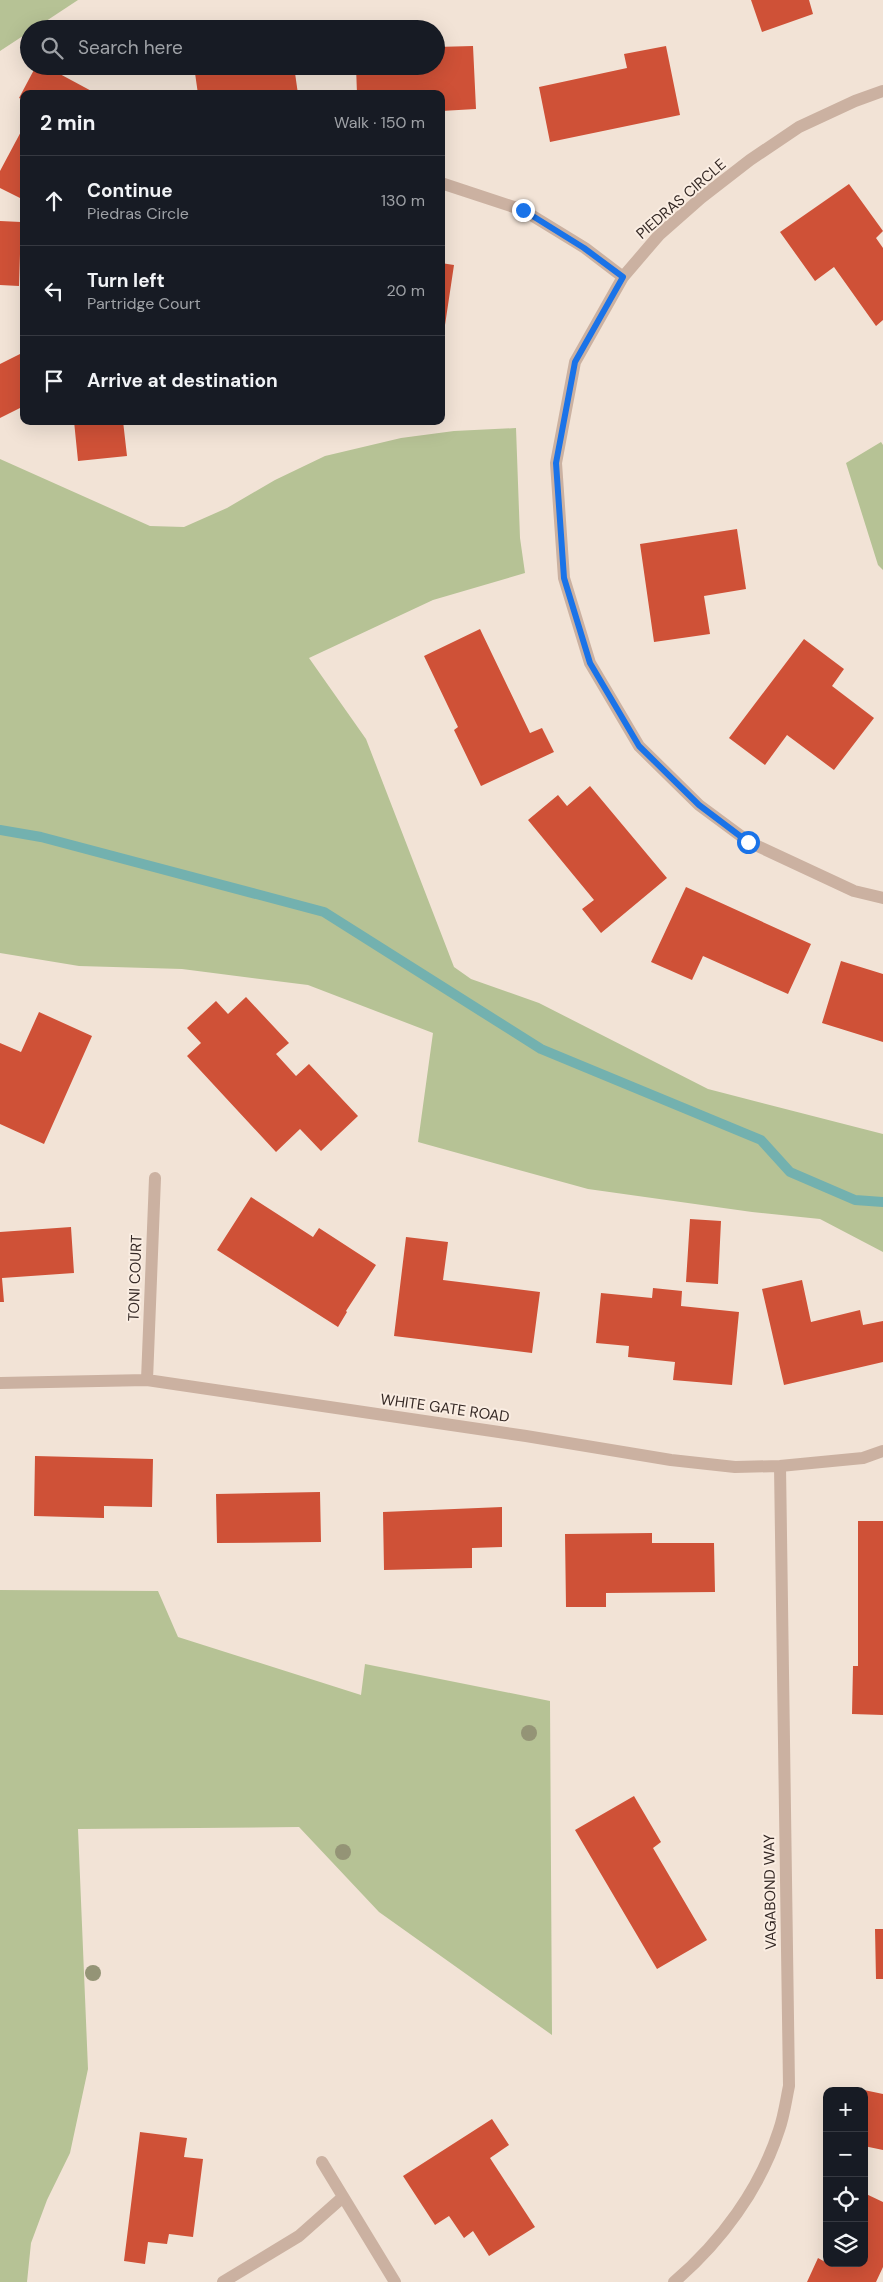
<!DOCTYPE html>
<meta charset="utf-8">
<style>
:root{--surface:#171b24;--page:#242831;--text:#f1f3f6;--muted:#9ea1a6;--line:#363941}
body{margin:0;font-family:"DM Sans",sans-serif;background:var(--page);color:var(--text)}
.controls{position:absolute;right:15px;bottom:15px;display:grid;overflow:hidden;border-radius:10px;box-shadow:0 5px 20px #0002}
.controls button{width:45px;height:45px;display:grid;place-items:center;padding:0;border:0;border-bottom:1px solid var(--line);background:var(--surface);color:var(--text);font:25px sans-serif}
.stop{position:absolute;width:15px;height:15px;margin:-11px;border:4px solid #1a73e8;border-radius:50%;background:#fff}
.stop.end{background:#1a73e8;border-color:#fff;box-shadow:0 1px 5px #0008}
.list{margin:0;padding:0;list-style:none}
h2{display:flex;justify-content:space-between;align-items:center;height:65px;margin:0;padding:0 20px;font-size:21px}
h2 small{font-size:16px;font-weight:400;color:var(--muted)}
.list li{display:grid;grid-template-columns:32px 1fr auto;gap:15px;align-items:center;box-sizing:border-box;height:90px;padding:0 20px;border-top:1px solid var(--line)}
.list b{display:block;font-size:19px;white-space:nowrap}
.list p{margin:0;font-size:16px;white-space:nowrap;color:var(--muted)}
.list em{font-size:16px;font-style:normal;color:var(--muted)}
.icon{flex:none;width:28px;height:28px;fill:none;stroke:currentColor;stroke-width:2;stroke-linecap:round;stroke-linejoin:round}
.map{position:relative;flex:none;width:883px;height:2282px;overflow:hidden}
.search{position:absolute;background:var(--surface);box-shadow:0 5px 20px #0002;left:20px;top:20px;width:425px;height:55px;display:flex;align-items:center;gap:12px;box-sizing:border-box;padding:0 18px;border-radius:28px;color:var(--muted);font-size:19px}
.panel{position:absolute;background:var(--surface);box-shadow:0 5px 20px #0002;left:20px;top:90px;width:425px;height:335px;border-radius:10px}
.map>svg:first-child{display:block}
.green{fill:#b6c295}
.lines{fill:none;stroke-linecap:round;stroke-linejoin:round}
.stream{stroke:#73b1af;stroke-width:10}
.building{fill:#cf5137}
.minor{stroke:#cbb1a1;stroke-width:12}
.tree{fill:#949476}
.route{stroke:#1a73e8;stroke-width:6}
.labels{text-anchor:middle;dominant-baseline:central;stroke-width:4;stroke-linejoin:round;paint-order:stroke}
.street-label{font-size:15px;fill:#342824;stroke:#faede2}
</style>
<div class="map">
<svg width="883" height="2282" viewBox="0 0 883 2282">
<rect width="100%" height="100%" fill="#f2e3d6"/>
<!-- green -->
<path class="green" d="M0,0H78L34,29H29V32L0,51Z
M516,428L520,538L525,573L433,600L309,658L366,739L454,967L471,979L539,1003L708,1089L883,1134V1252L820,1219L752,1212L588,1189L418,1142L433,1033L308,985L182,969L79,966L0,953V459L150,526L184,527L227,508L275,480L325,456L401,438L454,431Z
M881,442L883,445V570L878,565L846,463Z
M0,1590L158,1591L178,1637L361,1695L365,1664L550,1701L552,2035L379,1912L299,1827L78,1829L88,2069L70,2153L47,2200L31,2243L27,2282H0Z"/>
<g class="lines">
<!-- stream -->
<path class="stream" d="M0,830L41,837L324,912L541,1049L761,1140L790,1172L855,1200L883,1202"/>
</g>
<!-- building -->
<path class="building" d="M751,0H809L813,14L762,32Z
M473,46L476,109L441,111V94H357L356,66H436V47Z
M666,46L680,115L550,142L539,87L627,68L624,54Z
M36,66H45L97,94H24V100L19,98Z
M194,66H294L298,94H198Z
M24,126V200L0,188V171Z
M849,184L883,231L876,238L883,248V320L876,326L834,267L815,281L780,232Z
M0,221L21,222L19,286L0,285Z
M441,263L454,265L442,345H441Z
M24,352V406L0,418V364Z
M74,421H123L127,456L78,461Z
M737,529L746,589L704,596L710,634L654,642L640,544Z
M480,629L530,733L542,728L554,752L481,786L454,730L458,727L424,656Z
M804,639L844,669L832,686L874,718L834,770L787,735L765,765L729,738Z
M590,786L667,878L601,933L582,909L594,900L528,820L558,795L567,806Z
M686,887L811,944L788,994L703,956L692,980L651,962Z
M841,961L883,974V1042L822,1023Z
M246,997L289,1043L276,1054L296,1076L309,1064L358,1116L321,1151L300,1129L276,1152L187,1056L201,1043L187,1028L216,1001L228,1014Z
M39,1012L92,1036L44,1144L0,1124V1043L21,1052Z
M251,1197L313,1237L319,1228L376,1265L346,1311L347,1312L338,1327L217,1250Z
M690,1219L721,1221L718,1284L686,1282Z
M71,1227L74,1273L2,1278L4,1302H0V1232Z
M406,1237L448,1242L443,1280L540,1292L532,1353L394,1336Z
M802,1280L811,1322L860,1310L863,1325L883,1321V1362L784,1385L762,1289Z
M653,1288L682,1291L681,1306L739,1312L732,1385L673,1380L675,1362L628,1357L629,1346L596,1343L601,1293L652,1298Z
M35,1456L153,1459L152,1507L104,1506V1518L34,1516Z
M320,1492L321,1542L217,1543L216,1494Z
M502,1507V1547L472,1548V1568L384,1570L383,1512Z
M858,1521H883V1715L852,1714L853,1666H858Z
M652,1533V1543H714L715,1592L606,1593V1607H566L565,1534Z
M634,1796L661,1842L653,1848L707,1940L657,1969L575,1830Z
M875,1929H883V1979H876Z
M864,2090L883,2094V2150L864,2146Z
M492,2119L509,2145L490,2158L535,2227L489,2256L473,2231L464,2238L449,2216L435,2225L403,2176Z
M140,2132L187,2138L184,2157L203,2159L193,2237L169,2234L167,2244L148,2242L145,2264L124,2261Z
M864,2193L883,2202V2267L876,2282H807L818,2258L827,2263H864Z"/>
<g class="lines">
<!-- minor -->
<path class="minor" d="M883,91L855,101L799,127L750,160L701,198L659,235L623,277L575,362L556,463L564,578L590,663L639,746L699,805L749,842L854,891L883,898
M441,183L523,210L585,248L623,277
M147,1380L155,1178
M0,1383L147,1380L526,1436L671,1460L735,1467L780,1466L863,1458L883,1451
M322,2162L395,2282
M223,2282L299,2236L343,2197
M674,2282C721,2242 760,2189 779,2130C784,2116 786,2100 789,2086L780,1466"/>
</g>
<!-- trees -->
<g class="tree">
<circle cx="529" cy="1733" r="8"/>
<circle cx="343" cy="1852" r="8"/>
<circle cx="93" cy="1973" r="8"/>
</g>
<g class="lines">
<!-- route -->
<path class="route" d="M523,210L584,248L623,277L575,362L556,463L564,578L590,663L639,746L699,805L748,842"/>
</g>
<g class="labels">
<!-- street labels -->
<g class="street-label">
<text transform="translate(681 199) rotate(-41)">PIEDRAS CIRCLE</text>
<text transform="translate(135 1278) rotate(-88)">TONI COURT</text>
<text transform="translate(445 1408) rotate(8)">WHITE GATE ROAD</text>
<text transform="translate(770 1892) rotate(-91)">VAGABOND WAY</text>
</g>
</g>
</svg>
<div class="controls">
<button>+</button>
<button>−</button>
<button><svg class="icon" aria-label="locate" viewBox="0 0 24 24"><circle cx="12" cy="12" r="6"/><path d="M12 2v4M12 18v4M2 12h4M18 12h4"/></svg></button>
<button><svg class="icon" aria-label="layers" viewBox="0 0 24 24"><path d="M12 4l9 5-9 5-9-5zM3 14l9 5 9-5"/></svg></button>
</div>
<div class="stop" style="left:748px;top:842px"></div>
<div class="stop end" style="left:523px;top:210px"></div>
<div class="search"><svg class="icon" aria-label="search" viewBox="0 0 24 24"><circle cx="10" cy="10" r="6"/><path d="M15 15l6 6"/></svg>Search here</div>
<section class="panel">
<h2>2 min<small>Walk · 150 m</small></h2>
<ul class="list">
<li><svg class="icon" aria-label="ahead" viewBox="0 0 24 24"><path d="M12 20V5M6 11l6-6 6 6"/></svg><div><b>Continue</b><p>Piedras Circle</p></div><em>130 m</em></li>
<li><svg class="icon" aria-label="left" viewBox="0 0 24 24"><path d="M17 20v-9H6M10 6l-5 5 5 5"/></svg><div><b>Turn left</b><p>Partridge Court</p></div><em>20 m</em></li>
<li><svg class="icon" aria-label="arrive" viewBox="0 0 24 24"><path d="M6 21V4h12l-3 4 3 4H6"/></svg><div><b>Arrive at destination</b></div></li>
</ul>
</section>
</div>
